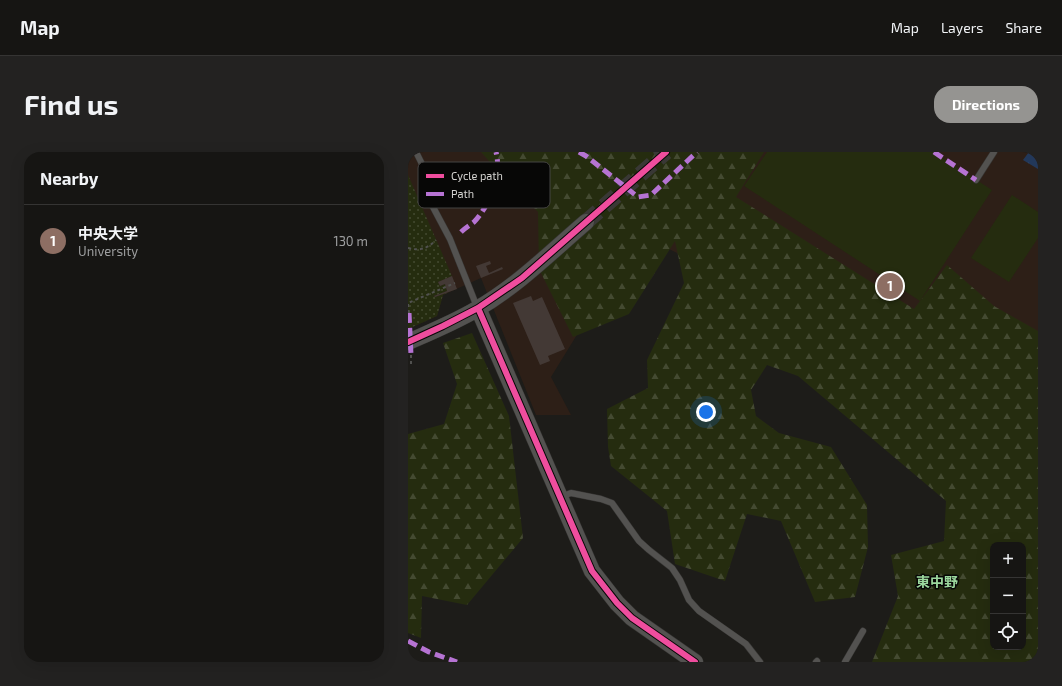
<!DOCTYPE html>
<meta charset="utf-8">
<style>
:root{--surface:#161513;--page:#232221;--text:#f1f3f6;--muted:#9e9fa0;--line:#353433;--accent:#959491}
body{margin:0;font-family:"Exo 2","Noto Sans JP",sans-serif;background:var(--page);color:var(--text)}
.controls{position:absolute;right:12px;bottom:12px;display:grid;overflow:hidden;border-radius:8px;box-shadow:0 4px 16px #0002}
.controls button{width:36px;height:36px;display:grid;place-items:center;padding:0;border:0;border-bottom:1px solid var(--line);background:var(--surface);color:var(--text);font:20px sans-serif}
.you{position:absolute;left:298px;top:260px;width:14px;height:14px;margin:-10px;border:3px solid #fff;border-radius:50%;background:#1a73e8;box-shadow:0 0 0 6px #1a73e833}
.badge{display:grid;place-items:center;width:26px;height:26px;border-radius:50%;background:var(--accent);color:#fff;font-size:13px;font-weight:700}
.pin{position:absolute;translate:-50% -50%;border:2px solid #fff;box-shadow:0 1px 4px #0006}
.list{margin:0;padding:0;list-style:none}
h2{display:flex;justify-content:space-between;align-items:center;height:52px;margin:0;padding:0 16px;font-size:17px}
h2 small{font-size:13px;font-weight:400;color:var(--muted)}
.list li{display:grid;grid-template-columns:26px 1fr auto;gap:12px;align-items:center;box-sizing:border-box;height:72px;padding:0 16px;border-top:1px solid var(--line)}
.list b{display:block;font-size:15px;white-space:nowrap}
.list p{margin:0;font-size:13px;white-space:nowrap;color:var(--muted)}
.list em{font-size:13px;font-style:normal;color:var(--muted)}
.icon{flex:none;width:22px;height:22px;fill:none;stroke:currentColor;stroke-width:2;stroke-linecap:round;stroke-linejoin:round}
.map{position:relative;flex:none;width:630px;height:510px;overflow:hidden;border-radius:16px}
header{display:flex;align-items:center;gap:24px;box-sizing:border-box;height:56px;padding:0 20px;background:var(--surface);border-bottom:1px solid var(--line)}
header strong{font-size:19px}
nav{display:flex;gap:22px;margin-inline-start:auto;font-size:14px}
.intro{display:flex;align-items:center;justify-content:space-between;box-sizing:border-box;height:96px;padding:0 24px}
h1{margin:0;font-size:28px}
.button{padding:10px 18px;border-radius:16px;background:var(--accent);color:#fff;font-size:14px;font-weight:700}
main{display:flex;gap:24px;padding:0 24px}
aside{flex:1;background:var(--surface);border-radius:16px;box-shadow:0 4px 16px #0002}
.map>svg:first-child{display:block}
.education{fill:#2d1f17}
.grass{fill:url(#grass-dots)}
.forest{fill:url(#forest-firs);fill-rule:evenodd}
.pitch{fill:#252c0f}
.water{fill:url(#water-ripples)}
.building{fill:#433935}
.lines{fill:none;stroke-linecap:round;stroke-linejoin:round}
.tertiary-tunnel{stroke:#393835;stroke-width:16;stroke-dasharray:16 8;stroke-linecap:butt}
.service-casing{stroke:#383735;stroke-width:7}
.tertiary-casing{stroke:#383735;stroke-width:17}
.path{stroke:#51514f;stroke-width:2;stroke-dasharray:3 3;stroke-linecap:butt}
.service{stroke:#535250;stroke-width:6}
.tertiary{stroke:#535250;stroke-width:16}
.quiet{stroke:#b673d3;stroke-width:5;stroke-dasharray:10 5;stroke-linecap:butt}
.cycleway-casing{stroke:#070706;stroke-width:8}
.cycleway{stroke:#ef4d9e;stroke-width:6}
.labels{text-anchor:middle;dominant-baseline:central;stroke-width:3;stroke-linejoin:round;paint-order:stroke}
.neighbourhood-label{font-size:14px;font-weight:bold;fill:#9cd89e;stroke:#070706}
.key{fill:#070706;stroke:#454443;stroke-width:1}
.key-label{font-size:11px;fill:#d5d4d1}
</style>
<header>
<strong>Map</strong>
<nav><a>Map</a><a>Layers</a><a>Share</a></nav>
</header>
<div class="intro"><h1>Find us</h1><a class="button">Directions</a></div>
<main>
<aside>
<h2>Nearby<small></small></h2>
<ul class="list">
<li><span class="badge" style="background:#8d6e63">1</span><div><b>中央大学</b><p>University</p></div><em>130 m</em></li>
</ul>
</aside>
<div class="map">
<svg width="630" height="510" viewBox="0 0 630 510">
<defs>
<pattern id="grass-dots" width="8" height="8" patternUnits="userSpaceOnUse"><rect width="8" height="8" fill="#252c0f"/><path d="M2 2h.1M6 6h.1" fill="none" stroke="#444a31" stroke-width="1.8" stroke-linecap="round"/></pattern>
<pattern id="forest-firs" width="22" height="20" patternUnits="userSpaceOnUse"><rect width="22" height="20" fill="#252c0f"/><path d="M5 1l3.5 6h-7zM16 11l3.5 6h-7z" fill="#444a31"/></pattern>
<pattern id="water-ripples" width="26" height="14" patternUnits="userSpaceOnUse"><rect width="26" height="14" fill="#22385a"/><path d="M2 4q2-2 4 0t4 0M15 11q2-2 4 0t4 0" fill="none" stroke="#415471"/></pattern>
</defs>
<rect width="100%" height="100%" fill="#1d1c19"/>
<!-- education -->
<path class="education" d="M0,0H630V199L479,206L231,82L143,225L163,263H128L73,126L35,143L29,164L0,177Z"/>
<!-- grass -->
<path class="grass" d="M0,23L44,124L30,130L32,134L37,132L39,139L26,144L27,145L41,140L35,143L29,164L0,177Z"/>
<!-- forest -->
<path class="forest" d="M73,0H356L328,45L506,157L539,113L586,154L630,179V510H464L490,444L483,403L536,389L538,349L390,224L359,213L343,238L348,264L371,281L423,295L459,353L460,395L447,445L407,450L373,369L339,362L317,429L267,412L259,359L203,314L200,295L199,257L240,236L239,208L276,131L267,89L221,162L165,185L131,117L130,60L97,27ZM585,393H615V495H585Z
M64,181L101,264L115,386L59,453L14,444L13,486L0,481V282L36,272L49,232L35,191Z"/>
<!-- pitch -->
<path class="pitch" d="M359,0H525L584,38L512,149L336,34Z
M604,43L630,60V86L601,130L563,106Z"/>
<!-- water -->
<path class="water" d="M621,0H630V17L615,8Z"/>
<!-- building -->
<path class="building" d="M82,109L83,112L78,114L81,121L94,115L95,117L73,126L68,114Z
M44,124L49,137L27,145L26,144L39,139L37,132L32,134L30,130Z
M123,144L125,149L134,145L157,197L140,204L142,209L132,213L105,151Z"/>
<g class="lines">
<!-- tertiary-tunnel -->
<path class="tertiary-tunnel" d="M178,70L258,0"/>
<defs>
<path id="service" d="M8,0L14,12L25,55L42,87L69,155
M568,28L586,0
M152,345L163,341L193,347L204,351L231,389L241,398L264,416L272,428L281,448L291,459L338,492L352,510
M408,510L409,509
M437,510L455,479"/>
<path id="tertiary" d="M70,156L184,419L209,451L224,466L287,510
M0,190C23,180 47,170 69,157C109,134 143,100 178,70"/>
</defs>
<!-- service casing -->
<use href="#service" class="service-casing"/>
<!-- tertiary casing -->
<use href="#tertiary" class="tertiary-casing"/>
<!-- path -->
<path class="path" d="M0,96C12,99 19,97 28,88
M1,161L0,151L47,131
M3,203V213"/>
<!-- service -->
<use href="#service" class="service"/>
<!-- tertiary -->
<use href="#tertiary" class="tertiary"/>
<!-- quiet -->
<path class="quiet" d="M171,0L178,4L230,45L243,43L289,0
M526,0L568,28
M53,80C57,76 62,73 66,70C82,53 94,23 88,0
M1,161L3,203
M0,489L21,500L49,510"/>
<defs>
<path id="cycleway" d="M70,156L184,419L209,451L224,466L287,510
M0,190L35,174L70,156L114,126L258,0"/>
</defs>
<!-- cycleway casing -->
<use href="#cycleway" class="cycleway-casing"/>
<!-- cycleway -->
<use href="#cycleway" class="cycleway"/>
</g>
<g class="labels">
<!-- neighbourhood labels -->
<g class="neighbourhood-label">
<text x="529" y="429">東中野</text>
</g>
</g>
<!-- legend -->
<rect x="10" y="10" width="132" height="46" rx="6" class="key"/>
<rect x="18" y="22" width="18" height="4" fill="#ef4d9e"/>
<rect x="18" y="40" width="18" height="4" fill="#b673d3"/>
<g class="key-label">
<text x="43" y="28">Cycle path</text>
<text x="43" y="46">Path</text>
</g>
</svg>
<div class="controls">
<button>+</button>
<button>−</button>
<button><svg class="icon" aria-label="locate" viewBox="0 0 24 24"><circle cx="12" cy="12" r="6"/><path d="M12 2v4M12 18v4M2 12h4M18 12h4"/></svg></button>
</div>
<div class="you"></div>
<div class="pin badge" style="left:482px;top:134px;background:#8d6e63">1</div>
</div>
</main>
